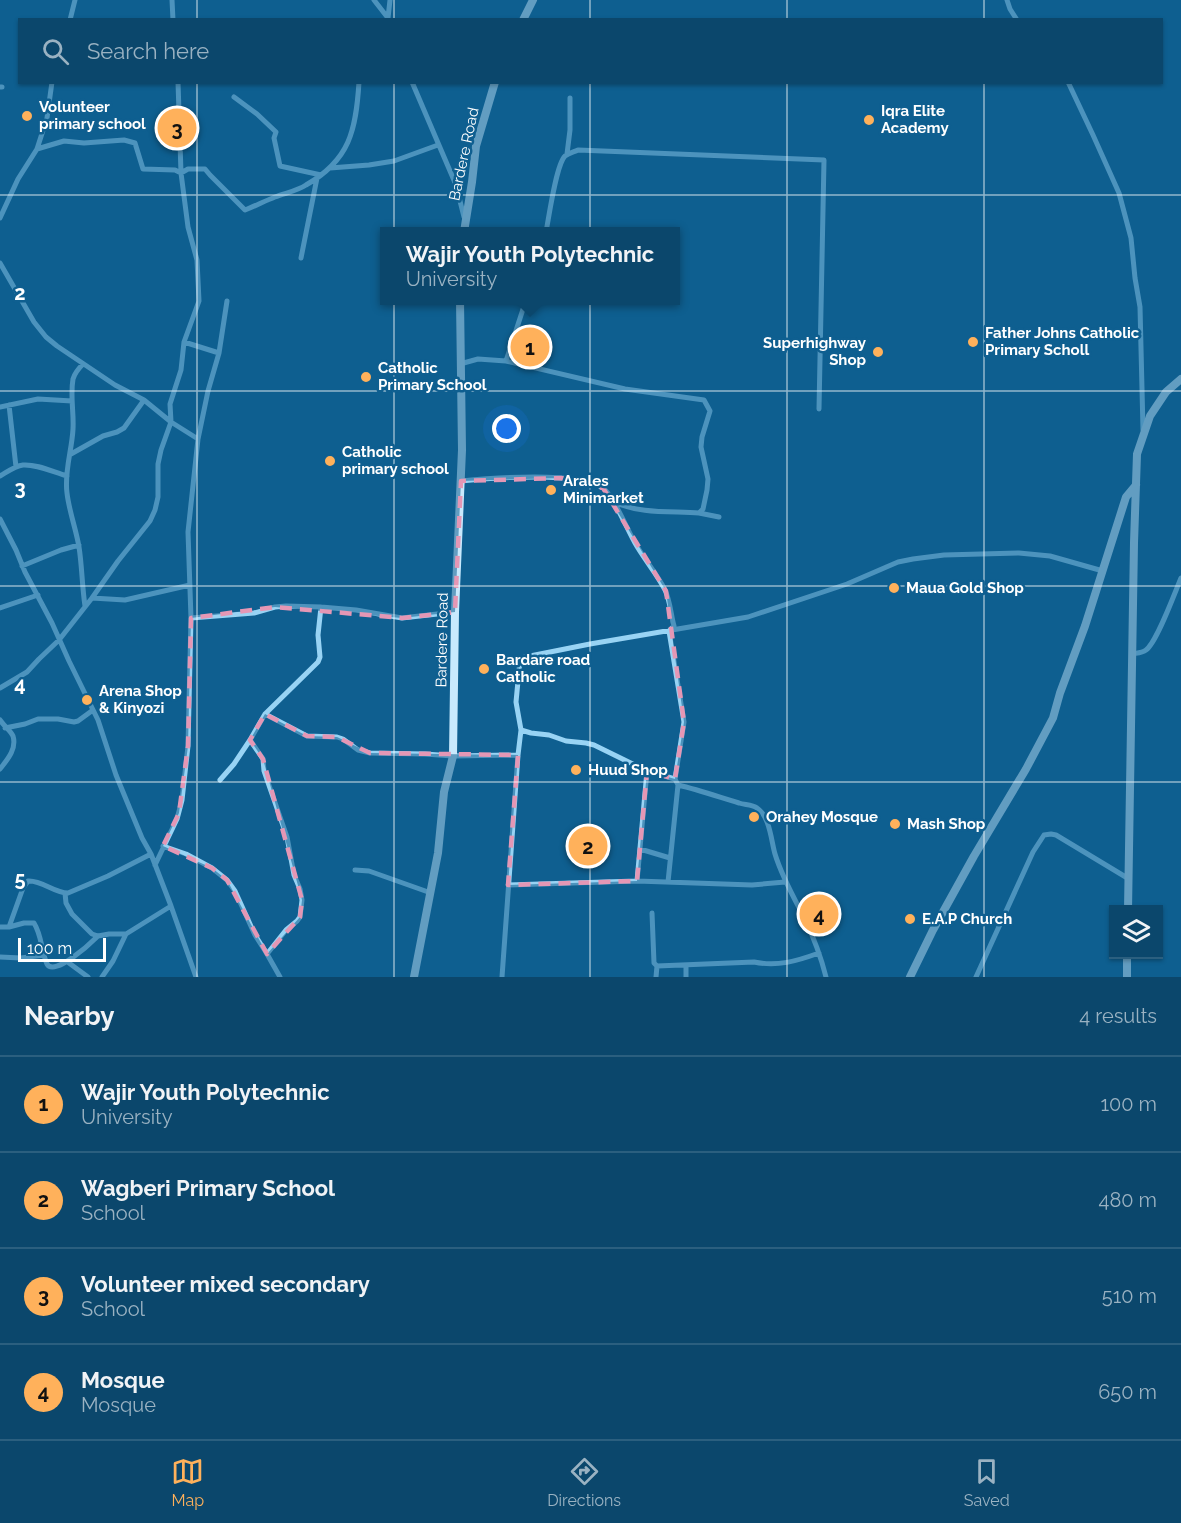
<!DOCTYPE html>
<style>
:root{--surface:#0b476c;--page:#144e72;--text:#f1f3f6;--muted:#9ab2c2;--line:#2b5f7f;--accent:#ffb15b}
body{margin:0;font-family:Raleway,sans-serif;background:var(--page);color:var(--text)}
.controls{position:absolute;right:18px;bottom:18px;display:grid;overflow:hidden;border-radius:0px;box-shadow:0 2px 4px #0004}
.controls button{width:54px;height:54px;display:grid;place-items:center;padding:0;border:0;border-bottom:2px solid var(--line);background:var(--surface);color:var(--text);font:30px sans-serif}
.scale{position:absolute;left:18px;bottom:15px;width:88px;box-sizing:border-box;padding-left:6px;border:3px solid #fff;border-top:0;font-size:16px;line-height:21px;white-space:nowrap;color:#fff;-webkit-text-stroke:4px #0f5f90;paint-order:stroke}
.you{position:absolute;left:507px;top:429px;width:21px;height:21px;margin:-15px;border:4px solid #fff;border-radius:50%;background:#1a73e8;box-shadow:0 0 0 9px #1a73e833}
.badge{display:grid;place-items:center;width:39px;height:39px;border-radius:50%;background:var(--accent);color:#111;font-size:20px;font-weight:700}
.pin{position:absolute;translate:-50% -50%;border:3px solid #fff;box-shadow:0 2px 6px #0006}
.popup{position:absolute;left:380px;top:227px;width:300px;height:78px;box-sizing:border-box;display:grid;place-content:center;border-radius:0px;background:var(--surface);filter:drop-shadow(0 2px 4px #0005);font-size:20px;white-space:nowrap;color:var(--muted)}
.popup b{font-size:22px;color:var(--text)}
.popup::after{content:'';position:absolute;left:50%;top:100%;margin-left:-12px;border:12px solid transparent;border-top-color:var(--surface)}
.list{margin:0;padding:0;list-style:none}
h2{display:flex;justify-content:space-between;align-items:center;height:78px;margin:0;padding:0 24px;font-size:26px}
h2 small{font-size:20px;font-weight:400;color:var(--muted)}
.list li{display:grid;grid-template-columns:39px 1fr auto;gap:18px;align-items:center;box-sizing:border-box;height:96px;padding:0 24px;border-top:2px solid var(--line)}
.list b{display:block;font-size:22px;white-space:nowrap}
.list p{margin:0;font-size:20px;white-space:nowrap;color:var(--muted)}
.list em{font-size:20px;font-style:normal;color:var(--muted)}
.icon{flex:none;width:33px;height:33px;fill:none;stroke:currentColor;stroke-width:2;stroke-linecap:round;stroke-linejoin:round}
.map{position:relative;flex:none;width:1181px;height:977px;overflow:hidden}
.search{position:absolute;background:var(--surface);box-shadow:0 2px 4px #0004;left:18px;right:18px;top:18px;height:66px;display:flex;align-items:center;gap:15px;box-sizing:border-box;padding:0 21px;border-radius:0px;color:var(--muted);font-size:22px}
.sheet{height:462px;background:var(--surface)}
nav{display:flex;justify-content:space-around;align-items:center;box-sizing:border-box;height:84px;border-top:2px solid var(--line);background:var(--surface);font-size:16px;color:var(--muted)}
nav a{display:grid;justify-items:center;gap:3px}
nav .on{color:var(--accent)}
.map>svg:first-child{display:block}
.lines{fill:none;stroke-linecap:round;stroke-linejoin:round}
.street{stroke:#98d3f4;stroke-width:5}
.secondary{stroke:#c8e9fd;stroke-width:8}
.marked{fill:none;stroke:#e497b5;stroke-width:4.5;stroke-dasharray:12 8;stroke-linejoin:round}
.grid{fill:none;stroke:#fff;stroke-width:1.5;stroke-opacity:0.55}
.poi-dot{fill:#ffb15b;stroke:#0f5f90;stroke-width:2}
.labels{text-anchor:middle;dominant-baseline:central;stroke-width:5;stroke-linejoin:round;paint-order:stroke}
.poi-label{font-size:15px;font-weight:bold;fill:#fff;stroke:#0f5f90;text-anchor:start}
.street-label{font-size:15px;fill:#fff;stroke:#0f5f90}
.grid-label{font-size:20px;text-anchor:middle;font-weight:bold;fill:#fff;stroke:#0f5f90;stroke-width:5;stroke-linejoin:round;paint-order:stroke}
</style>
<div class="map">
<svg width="1181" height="977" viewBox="0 0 1181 977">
<rect width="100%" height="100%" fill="#0f5f90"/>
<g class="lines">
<!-- street -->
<path class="street" d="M172,0L173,20
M374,0L388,18
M1007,0L1010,9L1017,20
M388,18L390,0
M70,20L75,0
M412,82L456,185L464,217
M1068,82L1093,135L1119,193L1131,238L1135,278L1140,307L1143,430
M0,87H2
M234,97L257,114L276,132L274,138L280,166L321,175
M37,149L64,141L84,143L124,140L135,143L143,169L175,170L181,173L188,169H205L210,175L245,210C255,206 265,201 275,197C285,193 297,191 306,185C350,160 356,130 359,82
M567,154L570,130V98
M330,168L369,165L394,161L438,145
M0,218L18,179L37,149L47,118L52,82
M546,232C549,217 556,165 565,156C569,153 574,152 578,150L824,160L819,409
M301,258L317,178
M0,263L34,322L46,337L57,346L115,385L144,400L171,422L198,439
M184,342L219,353
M506,361L526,300
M83,364C79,368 75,372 73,379C70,396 74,412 73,429C72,450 64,472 67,493C69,511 76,529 79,547C82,566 82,586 85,606
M460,364L478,359L506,361L625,389L704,400L710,411L702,437L701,447L708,479L707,490L703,509L699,513C671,511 640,514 614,502
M9,405L16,467
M0,407L38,399L72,401
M71,454L103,436L117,432L124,428L144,400
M0,476C7,472 15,466 23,465C37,464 53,472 67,476
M461,481C493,478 577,471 603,488C613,495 628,531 635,543C644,559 657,574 665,590C670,600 671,615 674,626L669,631L684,722L675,779L678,785L668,882
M699,513L719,517
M0,519L16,550L25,572L52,623L69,661L98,720L116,775L142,838L151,854L171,906L196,977
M22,566L61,550L79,545
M92,598L125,600L190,585
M0,608L38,595
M191,618L254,613L275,607L286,606L321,607L356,610L402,618L455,612
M1132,654C1137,653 1142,653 1146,650C1157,642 1175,592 1181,578
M0,688L27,672L39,659L59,640L92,598L118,561L150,521L155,510L158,497V464L161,450L171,422L170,404L181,370L184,342L199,301L197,260L188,227L181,173L178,82
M265,714L307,736L337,737L343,739L358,750L370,753L425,754L453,756L518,755
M0,720C4,726 11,731 13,736C17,749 7,760 0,769
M5,728L25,724L38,719H58L74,722L78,721L93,710
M521,730L531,733L549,735L566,741L586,743L594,745L647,771L675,779
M250,740L263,759L264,771L287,837L294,875L300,889L302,900L300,917L297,921L286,930L267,954
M220,780L234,764L250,740L265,714L318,662L320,657L318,635L321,607
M678,785C699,790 719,797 739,803C745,805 752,804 757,808C770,817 771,840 775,854C782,877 793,896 804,917C813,936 821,957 826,977
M163,846L186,854L212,868L227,880L235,891L255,935L267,954L280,977
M640,849L670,858
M155,865L177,819L182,800L188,746L191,618L188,532L198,439L208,391L219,353L227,301
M355,870L369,871L431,893
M637,881L647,771
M508,885L637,881L752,885L785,882
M65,893L66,903L72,914L92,934L98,936L109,934H126
M652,913L654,963L657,966L656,977
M0,927H9L23,888L28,881C42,880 54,893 68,893L108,876L151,854
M9,927L24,923H34C42,936 41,950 47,964C54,977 90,944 98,936
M0,957L21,958L44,955
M69,963L88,977
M657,966L754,962C777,967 797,961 819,953
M102,977L113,961L126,934L171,906
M502,977L518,755L521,730L516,702L520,660L525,657L590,644L748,617L847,584L898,562L913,559L944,555L1019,553L1050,556L1103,571
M686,977V966
M976,977L1033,852L1044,835L1051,834L1056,835L1129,879"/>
<!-- secondary -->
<path class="secondary" d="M523,20L533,0
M464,232L472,182L476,146L495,82
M1128,910L1134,543L1137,454L1150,416L1166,392L1181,379
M414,977L438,853L444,792L453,756L455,612L462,450L460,300
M910,977L933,930L974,856L1026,769L1053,718L1060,693L1085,626L1126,497L1136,485
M1127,977V954"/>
</g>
<!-- marked area -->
<path d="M0 0H1181V977H0ZM561,478L603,488L666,591L684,722L675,779L647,771L637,881L508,885L518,755L370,753L337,737L307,736L265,714L250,740L263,759L302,900L300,917L267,954L227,880L212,868L163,846L179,813L188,746L191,618L275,607L402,618L455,612L461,481Z" fill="#0f5f90" fill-opacity=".55" fill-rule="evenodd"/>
<path class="marked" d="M561,478L603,488L666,591L684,722L675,779L647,771L637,881L508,885L518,755L370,753L337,737L307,736L265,714L250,740L263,759L302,900L300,917L267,954L227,880L212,868L163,846L179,813L188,746L191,618L275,607L402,618L455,612L461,481Z"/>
<!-- grid -->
<path class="grid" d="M197,0V20M394,0V20M590,0V20M787,0V20M984,0V20M197,82V977M394,82V977M590,82V977M787,82V977M984,82V977M0,195H1181M0,391H1181M0,586H1181M0,782H1181"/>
<!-- markers -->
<g class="poi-dot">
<circle cx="27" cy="116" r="6"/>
<circle cx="869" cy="120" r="6"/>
<circle cx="973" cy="342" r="6"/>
<circle cx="878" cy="352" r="6"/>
<circle cx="366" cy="377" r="6"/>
<circle cx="330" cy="461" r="6"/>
<circle cx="551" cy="490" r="6"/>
<circle cx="894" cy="588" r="6"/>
<circle cx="484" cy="669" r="6"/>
<circle cx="87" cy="700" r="6"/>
<circle cx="576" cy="770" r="6"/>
<circle cx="754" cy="817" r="6"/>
<circle cx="895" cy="824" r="6"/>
<circle cx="910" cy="919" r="6"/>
</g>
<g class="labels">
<!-- poi labels -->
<g class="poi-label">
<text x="39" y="107">Volunteer<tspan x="39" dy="17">primary school</tspan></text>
<text x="881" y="111">Iqra Elite<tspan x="881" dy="17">Academy</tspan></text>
<text x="985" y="333">Father Johns Catholic<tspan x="985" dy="17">Primary Scholl</tspan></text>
<text x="866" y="343" text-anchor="end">Superhighway<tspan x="866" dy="17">Shop</tspan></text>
<text x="378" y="368">Catholic<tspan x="378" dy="17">Primary School</tspan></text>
<text x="342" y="452">Catholic<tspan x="342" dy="17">primary school</tspan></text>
<text x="563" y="481">Arales<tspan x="563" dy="17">Minimarket</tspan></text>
<text x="906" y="588">Maua Gold Shop</text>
<text x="496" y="660">Bardare road<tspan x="496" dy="17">Catholic</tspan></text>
<text x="99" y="691">Arena Shop<tspan x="99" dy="17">&amp; Kinyozi</tspan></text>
<text x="588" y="770">Huud Shop</text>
<text x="766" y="817">Orahey Mosque</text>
<text x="907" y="824">Mash Shop</text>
<text x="922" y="919">E.A.P Church</text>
</g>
<!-- street labels -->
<g class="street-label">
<text transform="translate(464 154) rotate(-78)">Bardere Road</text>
<text transform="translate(442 640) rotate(-89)">Bardere Road</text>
</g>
</g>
<g class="grid-label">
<text x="20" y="300">2</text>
<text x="20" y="495">3</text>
<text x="20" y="691">4</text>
<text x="20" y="886">5</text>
</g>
</svg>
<div class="controls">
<button><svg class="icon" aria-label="layers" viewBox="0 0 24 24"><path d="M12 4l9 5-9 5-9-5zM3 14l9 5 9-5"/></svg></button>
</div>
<div class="scale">100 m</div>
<div class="you"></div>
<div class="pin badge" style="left:530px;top:347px">1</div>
<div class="popup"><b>Wajir Youth Polytechnic</b>University</div>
<div class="pin badge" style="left:588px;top:846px">2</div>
<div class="pin badge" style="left:177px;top:128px">3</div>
<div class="pin badge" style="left:819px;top:914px">4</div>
<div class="search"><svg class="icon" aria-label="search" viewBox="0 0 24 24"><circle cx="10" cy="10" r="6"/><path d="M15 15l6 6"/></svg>Search here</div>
</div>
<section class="sheet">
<h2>Nearby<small>4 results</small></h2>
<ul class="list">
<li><span class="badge">1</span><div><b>Wajir Youth Polytechnic</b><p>University</p></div><em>100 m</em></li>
<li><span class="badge">2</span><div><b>Wagberi Primary School</b><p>School</p></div><em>480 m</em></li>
<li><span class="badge">3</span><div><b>Volunteer mixed secondary</b><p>School</p></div><em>510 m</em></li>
<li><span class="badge">4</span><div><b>Mosque</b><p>Mosque</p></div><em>650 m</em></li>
</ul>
</section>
<nav>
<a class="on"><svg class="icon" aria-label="map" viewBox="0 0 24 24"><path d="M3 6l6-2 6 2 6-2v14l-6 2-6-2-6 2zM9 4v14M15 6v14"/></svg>Map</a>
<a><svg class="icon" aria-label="directions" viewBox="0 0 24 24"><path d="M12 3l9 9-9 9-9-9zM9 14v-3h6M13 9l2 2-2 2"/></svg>Directions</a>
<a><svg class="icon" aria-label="saved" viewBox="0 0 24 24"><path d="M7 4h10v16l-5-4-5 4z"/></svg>Saved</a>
</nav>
